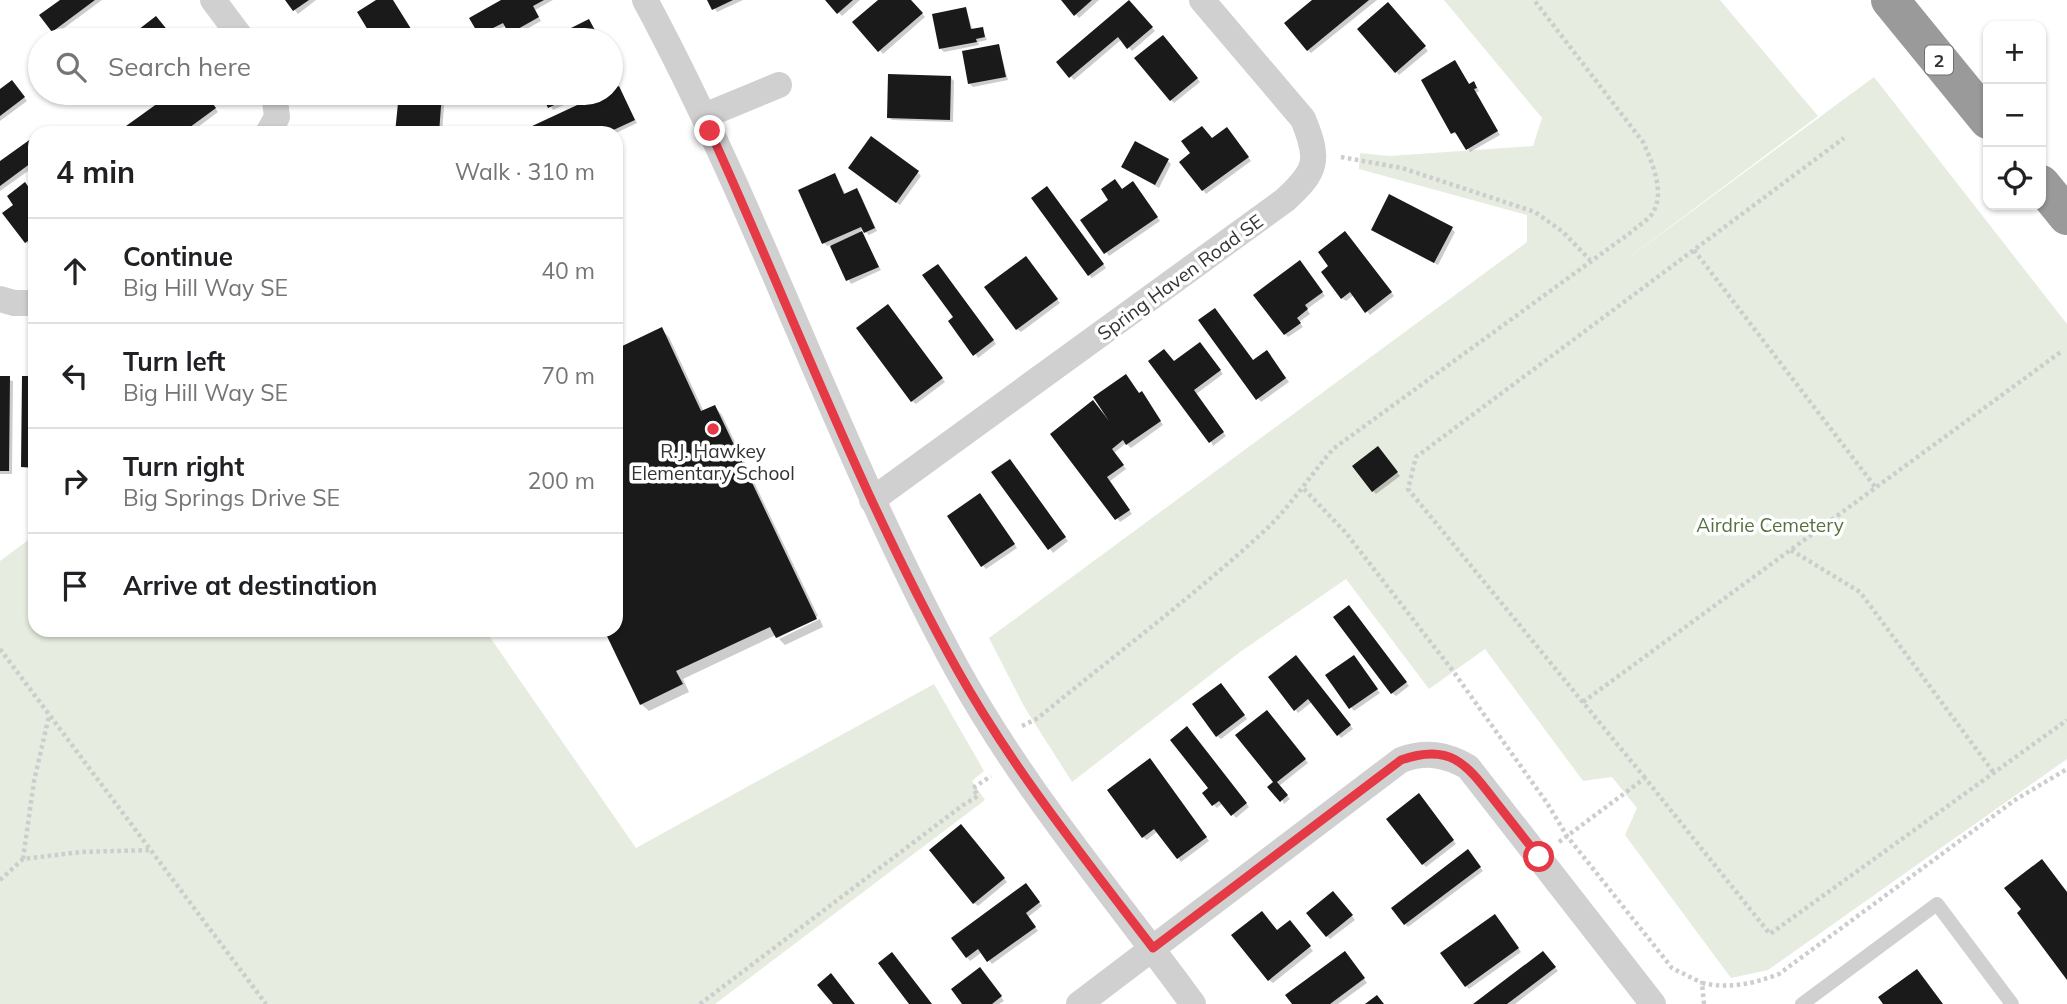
<!DOCTYPE html>
<meta charset="utf-8">
<style>
:root{--surface:#fff;--page:#f2f2f2;--text:#202124;--muted:#757577;--line:#e0e0e0}
body{margin:0;font-family:Mulish,sans-serif;background:var(--page);color:var(--text)}
.controls{position:absolute;right:21px;top:21px;display:grid;overflow:hidden;border-radius:14px;box-shadow:0 2px 5px #0004}
.controls button{width:63px;height:63px;display:grid;place-items:center;padding:0;border:0;border-bottom:2px solid var(--line);background:var(--surface);color:var(--text);font:35px sans-serif}
.stop{position:absolute;width:21px;height:21px;margin:-16px;border:5px solid #e63946;border-radius:50%;background:#fff}
.stop.end{background:#e63946;border-color:#fff;box-shadow:0 2px 7px #0008}
.list{margin:0;padding:0;list-style:none}
h2{display:flex;justify-content:space-between;align-items:center;height:91px;margin:0;padding:0 28px;font-size:30px}
h2 small{font-size:23px;font-weight:400;color:var(--muted)}
.list li{display:grid;grid-template-columns:46px 1fr auto;gap:21px;align-items:center;box-sizing:border-box;height:105px;padding:0 28px;border-top:2px solid var(--line)}
.list b{display:block;font-size:26px;white-space:nowrap}
.list p{margin:0;font-size:23px;white-space:nowrap;color:var(--muted)}
.list em{font-size:23px;font-style:normal;color:var(--muted)}
.icon{flex:none;width:38px;height:38px;fill:none;stroke:currentColor;stroke-width:2;stroke-linecap:round;stroke-linejoin:round}
.map{position:relative;flex:none;width:2067px;height:1004px;overflow:hidden}
.search{position:absolute;background:var(--surface);box-shadow:0 2px 5px #0004;left:28px;top:28px;width:595px;height:77px;display:flex;align-items:center;gap:18px;box-sizing:border-box;padding:0 24px;border-radius:38px;color:var(--muted);font-size:26px}
.panel{position:absolute;background:var(--surface);box-shadow:0 2px 5px #0004;left:28px;top:126px;width:595px;height:511px;border-radius:21px}
.map>svg:first-child{display:block}
.green{fill:#e6ecdf}
.shadow{fill:#0003}
.building{fill:#1a1a1a}
.lines{fill:none;stroke-linecap:round;stroke-linejoin:round}
.path{stroke:#cdcdcd;stroke-width:4.5;stroke-dasharray:3.5 3.5;stroke-linecap:butt}
.lane{stroke:#d0d0d0;stroke-width:14}
.street{stroke:#d0d0d0;stroke-width:26}
.highway{stroke:#9a9a9a;stroke-width:38}
.route{stroke:#e63946;stroke-width:9}
.poi-dot{fill:#e63946;stroke:#fff;stroke-width:2.5}
.labels{text-anchor:middle;dominant-baseline:central;stroke-width:7;stroke-linejoin:round;paint-order:stroke}
.shield{fill:#fff;stroke:#707070;stroke-width:2}
.shield-label{font-size:18px;font-weight:bold;fill:#333}
.street-label{font-size:19px;fill:#333;stroke:#fff}
.poi-label{font-size:19px;fill:#333;stroke:#fff}
.park-label{font-size:19px;fill:#56703f;stroke:#fff}
</style>
<div class="map">
<svg width="2067" height="1004" viewBox="0 0 2067 1004">
<rect width="100%" height="100%" fill="#fff"/>
<!-- green -->
<path class="green" d="M1444,0H1720L1818,116L1608,273L1874,77L2067,324V759L1768,970L1731,978L1625,835L1637,808L1612,777L1583,781L1485,649L1429,689L1346,579L1240,652L1072,782L1025,708L989,638L1527,242V215L1359,169L1360,153L1389,156L1533,146L1542,118Z
M35,535V630H485L636,848L934,684L984,771L972,781L985,800L715,1004H0V561Z"/>
<!-- shadow -->
<path class="shadow" d="M63,0H102L56,34L53,31Z
M287,0H316L298,14Z
M505,0H553L535,10L541,21L514,36L507,25L484,38L471,18Z
M709,0H743L717,12Z
M827,0H860L842,16Z
M880,0H910L925,17L883,54L854,22Z
M1063,0H1099L1079,18Z
M1315,0H1377L1311,53L1308,50Z
M1129,2L1155,31L1132,51L1122,39L1074,80L1058,62Z
M1388,5L1428,51L1399,75L1359,29Z
M966,9L973,31L982,29L987,40L978,42L979,45L944,52L941,49Z
M156,18L171,36L166,40H128Z
M1166,40L1200,82L1174,103L1171,100Z
M999,46L1008,80L973,87L970,84Z
M1455,62L1470,85L1474,84L1477,87L1479,91L1476,93L1500,135L1470,152L1459,135L1453,133Z
M950,77L954,81L953,122L892,120L888,117Z
M15,85L27,101L0,121V91Z
M619,88L637,123L616,133H535L533,128Z
M101,93H122L109,103Z
M175,93H204L218,112L190,133H133L128,127Z
M401,93H445L442,133H397Z
M543,93H574L577,99L553,110Z
M1230,133L1251,161L1206,194L1203,190L1212,140Z
M35,138V166L0,191V164Z
M1168,161L1171,164L1159,188L1123,167Z
M853,171L918,173L921,176L900,205Z
M835,175L846,195L857,190L860,194L877,231L869,235L862,229L860,232L881,270L851,284L831,245L827,246L824,243Z
M35,187V241L29,245L26,242L31,191Z
M1136,187L1160,221L1109,256L1083,220Z
M1050,192L1106,268L1092,278L1089,275Z
M1452,229L1455,232L1438,265L1373,230Z
M1349,236L1394,296L1370,315L1354,295L1346,301L1342,298L1331,266Z
M1029,261L1060,303L1021,332L1017,329Z
M1303,266L1325,296L1307,309L1310,314L1299,322L1303,327L1288,337L1285,334Z
M942,269L996,344L978,358L955,318Z
M891,309L945,382L916,404L912,401Z
M662,330L669,337L704,412L715,407L722,415L818,616L778,638L776,635L683,679L689,692L649,711L641,704L606,630H616V351Z
M1203,348L1223,374L1196,394L1226,436L1213,446L1174,363Z
M1270,356L1289,382L1261,402L1258,398Z
M0,378L13,381L12,474H0Z
M1145,396L1163,425L1131,448L1126,443L1114,453L1126,469L1110,481L1132,514L1120,522L1053,435L1093,403L1104,413Z
M1381,452L1400,476L1376,494L1373,491Z
M1013,464L1068,541L1053,553L994,472Z
M983,498L1017,548L986,569L982,565Z
M1352,611L1409,686L1396,696L1392,693Z
M820,619L823,627L785,645L779,639Z
M1299,661L1353,729L1341,738L1312,702L1298,713L1295,709Z
M1357,661L1380,693L1354,711L1328,675Z
M1224,688L1247,719L1221,739L1217,736Z
M1270,716L1308,763L1279,786L1290,799L1284,804L1275,782Z
M1190,732L1249,807L1236,818L1223,803L1217,808L1214,805Z
M1153,764L1209,841L1181,862L1158,831L1147,840L1143,837Z
M1422,799L1456,844L1426,867L1423,864Z
M964,830L1007,882L978,906L974,903Z
M1471,855L1483,871L1408,927L1405,924Z
M1029,888L1042,906L1028,917L1038,931L992,964L982,952L970,961L953,938Z
M1336,896L1355,920L1330,939L1327,936Z
M1498,919L1521,952L1469,989L1466,986Z
M1293,925L1313,951L1273,983L1269,980L1278,932Z
M1546,956L1558,971L1515,1004H1476Z
M1348,957L1367,983L1338,1004H1294Z
M983,973L1004,1001L999,1004H964Z"/>
<!-- building -->
<path class="building" d="M60,0H95L52,32L39,15Z
M285,0H309L293,11Z
M376,0H393L418,40H374L357,12Z
M501,0H544L533,6L539,17L509,34L503,23L479,35L469,18Z
M707,0H733L712,10Z
M825,0H853L837,14Z
M878,0H911L923,13L878,52L852,22Z
M1061,0H1092L1074,16Z
M1129,0L1153,27L1127,49L1118,37L1069,78L1056,62Z
M1312,0H1369L1307,51L1284,23Z
M1388,2L1426,46L1395,73L1357,29Z
M966,7L971,29L983,27L985,37L976,39L977,42L939,49L932,14Z
M156,16L169,32L158,40H125Z
M589,19L600,40H547Z
M1163,35L1198,78L1170,101L1134,58Z
M999,44L1006,77L968,84L962,51Z
M1455,60L1469,84L1474,81L1477,88L1474,89L1498,131L1466,150L1455,132L1451,134L1421,80Z
M888,74L951,76L950,120L887,118Z
M12,80L25,97L0,116V89Z
M619,86L635,120L607,133H533L530,127L603,93H611V89Z
M98,93H115L105,101Z
M172,93H205L216,108L182,133H131L126,126Z
M399,93H442L439,133H395Z
M541,93H574L575,95L548,108Z
M1202,126L1212,138L1227,127L1249,157L1202,191L1179,162L1190,153L1181,141Z
M35,136V160L0,186V161Z
M871,136L919,171L896,203L848,168Z
M1135,141L1169,159L1155,185L1121,167Z
M835,173L844,194L857,188L875,228L864,233L861,227L822,244L798,190Z
M1115,179L1122,189L1133,181L1158,217L1104,254L1080,220L1108,200L1101,189Z
M25,182L30,189L35,185V236L25,243L2,213L13,205L7,196Z
M1047,186L1104,264L1088,276L1031,198Z
M1389,194L1453,227L1434,263L1371,230Z
M862,231L879,267L846,281L830,246Z
M1345,231L1392,292L1365,313L1350,292L1341,299L1321,272L1328,266L1318,252Z
M1026,256L1058,299L1016,330L984,287Z
M1300,260L1323,292L1305,305L1308,309L1297,318L1301,323L1284,335L1253,295Z
M938,264L994,340L973,356L948,321L953,317L922,275Z
M888,304L943,378L911,402L856,328Z
M1215,308L1253,360L1267,350L1286,378L1256,400L1198,320Z
M662,327L701,411L715,405L817,619L776,638L770,627L676,671L683,684L640,705L604,630H616V349Z
M1200,342L1221,370L1194,390L1224,432L1209,443L1148,361L1164,349L1174,361Z
M1126,374L1139,393L1142,391L1161,421L1126,445L1123,440L1112,449L1124,465L1107,477L1130,510L1115,520L1050,434L1093,400L1109,421L1093,397Z
M0,376H10L9,471H0Z
M22,376H35V468L21,467Z
M1378,446L1398,472L1372,492L1352,466Z
M1010,459L1066,537L1048,550L991,472Z
M980,493L1015,544L981,567L947,516Z
M1349,605L1407,682L1391,694L1333,617Z
M1296,655L1351,725L1337,736L1308,699L1294,711L1268,677Z
M1354,655L1378,689L1349,709L1325,675Z
M1221,683L1245,715L1216,737L1192,704Z
M1267,710L1306,759L1277,782L1288,795L1280,802L1267,787L1273,782L1235,735Z
M1187,726L1247,803L1231,816L1219,801L1212,806L1202,793L1208,788L1170,740Z
M1150,758L1207,837L1177,859L1154,829L1142,838L1107,790Z
M1419,793L1454,840L1422,865L1386,819Z
M961,824L1005,878L973,904L929,850Z
M1468,849L1481,867L1404,925L1391,908Z
M2042,859L2067,892V980L2017,913L2021,909L2004,888Z
M1026,883L1040,902L1026,913L1036,927L987,962L978,949L966,958L951,938Z
M1333,891L1353,915L1326,937L1306,913Z
M1262,911L1277,930L1290,920L1311,946L1268,981L1231,935Z
M1495,914L1519,948L1465,987L1440,953Z
M1345,951L1365,978L1330,1004H1292L1285,995Z
M1543,951L1556,967L1507,1004H1473Z
M892,952L932,1004H909L878,963Z
M980,967L1002,996L992,1004H962L951,989Z
M1917,969L1943,1004H1883L1878,997Z
M831,973L855,1004H833L817,985Z
M1377,995L1384,1004H1365Z"/>
<g class="lines">
<!-- path -->
<path class="path" d="M1341,157L1402,168L1535,212L1563,232L1590,260
M1694,250L1876,488
M1304,489L1346,533L1453,671L1547,803L1567,836L1672,968L1702,983
M1791,550L1860,592L1994,773
M0,649L266,1004
M1583,702L2062,351
M1022,726L1038,718C1112,657 1190,599 1261,534C1289,509 1308,478 1333,449L1630,233C1636,227 1647,221 1652,214C1666,193 1652,162 1643,142L1534,0
M1645,778L1408,489L1416,457L1844,138
M1559,842L1645,778L1770,934L2067,720
M23,859L34,781L49,716
M0,880L23,859L81,852L152,850
M700,1004L963,805L978,796L973,788L991,776
M1704,1004L1702,983C1730,989 1752,984 1779,974L2015,800L2067,769"/>
<!-- lane -->
<path class="lane" d="M1802,1004L1937,904L2012,1004"/>
<!-- street -->
<path class="street" d="M213,0L243,40
M645,0C762,217 839,453 957,669C1023,789 1113,894 1193,1004
M704,116L779,85
M268,133L277,117L274,93
M0,299L14,303H35
M872,500L1285,200C1317,171 1320,160 1303,119L1202,0
M1079,1004L1401,760C1426,751 1445,754 1468,767L1653,1004"/>
<!-- highway -->
<path class="highway" d="M1890,0L1988,120
M2041,184L2067,216"/>
</g>
<g class="lines">
<!-- route -->
<path class="route" d="M710,131C792,311 861,498 958,671C1013,769 1085,859 1153,948L1401,760C1451,742 1467,765 1495,801C1510,820 1524,838 1539,857"/>
</g>
<!-- markers -->
<circle class="poi-dot" cx="713" cy="429" r="7"/>
<g class="labels">
<!-- shield labels -->
<rect class="shield" x="1925" y="45.5" width="28" height="29" rx="5"/>
<g class="shield-label">
<text x="1939" y="60">2</text>
</g>
<!-- street labels -->
<g class="street-label">
<text transform="translate(1180 277) rotate(-36)">Spring Haven Road SE</text>
</g>
<!-- poi labels -->
<g class="poi-label">
<text x="713" y="451">R.J. Hawkey<tspan x="713" dy="22">Elementary School</tspan></text>
</g>
<!-- park labels -->
<g class="park-label">
<text x="1770" y="525">Airdrie Cemetery</text>
</g>
</g>
</svg>
<div class="controls">
<button>+</button>
<button>−</button>
<button><svg class="icon" aria-label="locate" viewBox="0 0 24 24"><circle cx="12" cy="12" r="6"/><path d="M12 2v4M12 18v4M2 12h4M18 12h4"/></svg></button>
</div>
<div class="stop" style="left:1539px;top:857px"></div>
<div class="stop end" style="left:710px;top:131px"></div>
<div class="search"><svg class="icon" aria-label="search" viewBox="0 0 24 24"><circle cx="10" cy="10" r="6"/><path d="M15 15l6 6"/></svg>Search here</div>
<section class="panel">
<h2>4 min<small>Walk · 310 m</small></h2>
<ul class="list">
<li><svg class="icon" aria-label="ahead" viewBox="0 0 24 24"><path d="M12 20V5M6 11l6-6 6 6"/></svg><div><b>Continue</b><p>Big Hill Way SE</p></div><em>40 m</em></li>
<li><svg class="icon" aria-label="left" viewBox="0 0 24 24"><path d="M17 20v-9H6M10 6l-5 5 5 5"/></svg><div><b>Turn left</b><p>Big Hill Way SE</p></div><em>70 m</em></li>
<li><svg class="icon" aria-label="right" viewBox="0 0 24 24"><path d="M7 20v-9h11M14 6l5 5-5 5"/></svg><div><b>Turn right</b><p>Big Springs Drive SE</p></div><em>200 m</em></li>
<li><svg class="icon" aria-label="arrive" viewBox="0 0 24 24"><path d="M6 21V4h12l-3 4 3 4H6"/></svg><div><b>Arrive at destination</b></div></li>
</ul>
</section>
</div>
